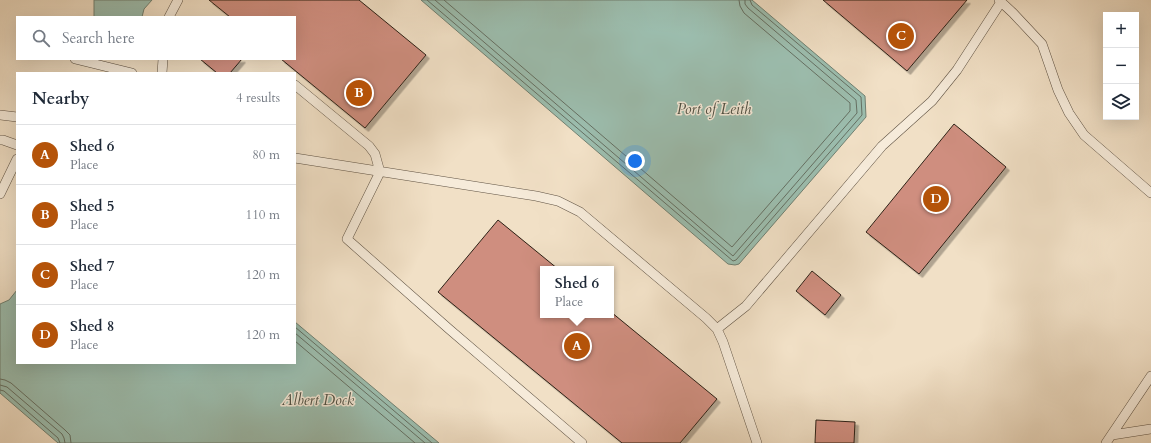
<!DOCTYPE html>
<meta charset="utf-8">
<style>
:root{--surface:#fff;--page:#f2f2f3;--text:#1f2937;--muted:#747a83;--line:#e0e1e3;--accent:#b45309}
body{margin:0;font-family:Cardo,serif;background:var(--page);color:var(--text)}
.controls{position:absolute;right:12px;top:12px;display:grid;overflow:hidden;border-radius:0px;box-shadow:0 4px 16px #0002}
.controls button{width:36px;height:36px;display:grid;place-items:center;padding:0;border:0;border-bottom:1px solid var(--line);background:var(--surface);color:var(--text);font:20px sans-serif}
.you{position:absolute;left:635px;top:161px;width:14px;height:14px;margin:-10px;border:3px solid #fff;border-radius:50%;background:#1a73e8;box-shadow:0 0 0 6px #1a73e833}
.badge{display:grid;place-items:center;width:26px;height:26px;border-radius:50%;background:var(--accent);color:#fff;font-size:13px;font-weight:700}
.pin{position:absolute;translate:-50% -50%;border:2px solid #fff;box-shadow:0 1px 4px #0006}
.popup{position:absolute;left:540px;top:266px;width:74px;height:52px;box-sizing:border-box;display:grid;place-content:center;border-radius:0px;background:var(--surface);filter:drop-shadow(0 1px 3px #0005);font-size:13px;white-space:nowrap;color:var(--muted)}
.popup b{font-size:15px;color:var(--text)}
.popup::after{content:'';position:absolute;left:50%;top:100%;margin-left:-8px;border:8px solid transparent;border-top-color:var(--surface)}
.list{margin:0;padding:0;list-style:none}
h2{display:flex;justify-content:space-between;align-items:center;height:52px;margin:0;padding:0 16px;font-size:17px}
h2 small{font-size:13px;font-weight:400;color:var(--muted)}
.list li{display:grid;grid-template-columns:26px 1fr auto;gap:12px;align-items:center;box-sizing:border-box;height:60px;padding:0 16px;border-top:1px solid var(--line)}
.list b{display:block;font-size:15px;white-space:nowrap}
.list p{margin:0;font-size:13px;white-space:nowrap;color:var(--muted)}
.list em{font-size:13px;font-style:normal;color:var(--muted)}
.icon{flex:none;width:22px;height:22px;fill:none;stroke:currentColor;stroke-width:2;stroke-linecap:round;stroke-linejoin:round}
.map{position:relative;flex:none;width:1151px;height:443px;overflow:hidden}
.search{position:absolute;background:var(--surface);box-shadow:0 4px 16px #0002;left:16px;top:16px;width:280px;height:44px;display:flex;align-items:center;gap:10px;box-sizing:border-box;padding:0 14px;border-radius:0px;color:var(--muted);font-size:15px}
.panel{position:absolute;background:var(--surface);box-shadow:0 4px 16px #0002;left:16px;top:72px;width:280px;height:292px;border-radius:0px}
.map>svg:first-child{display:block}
.water{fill:#9cbeaf;stroke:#708072}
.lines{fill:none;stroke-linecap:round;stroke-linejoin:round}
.shore{stroke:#657063;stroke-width:1}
.building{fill:#cf8e7f;stroke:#2e2217;filter:url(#shadow)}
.lane-casing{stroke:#5f5243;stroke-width:10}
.lane{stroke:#f6ebda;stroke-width:9}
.labels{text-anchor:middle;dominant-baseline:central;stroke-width:3;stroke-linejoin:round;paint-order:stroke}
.water-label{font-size:15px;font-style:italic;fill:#4f5145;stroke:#f6ebda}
</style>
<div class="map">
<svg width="1151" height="443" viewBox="0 0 1151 443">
<defs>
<filter id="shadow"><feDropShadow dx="3.5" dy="3.5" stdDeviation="0" flood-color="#0004"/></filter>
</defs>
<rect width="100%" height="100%" fill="#f1e0c6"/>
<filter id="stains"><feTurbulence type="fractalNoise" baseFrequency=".005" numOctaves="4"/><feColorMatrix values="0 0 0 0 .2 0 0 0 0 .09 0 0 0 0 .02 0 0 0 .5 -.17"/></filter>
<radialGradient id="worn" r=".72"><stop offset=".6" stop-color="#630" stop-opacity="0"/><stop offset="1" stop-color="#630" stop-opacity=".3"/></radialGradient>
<!-- water -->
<path class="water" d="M94,0H152L144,9L142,17H94Z
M421,0H752L865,96L866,117L739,264L735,265L728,264Z
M17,290V363H295V322L439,443H58L0,393V304L9,300Z"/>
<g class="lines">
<!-- shore -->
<path class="shore" d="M427,0L733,261L736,260L862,115L861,97L752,5L750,0
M435,0L733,256L857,113L856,100L748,8L745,4V0
M444,0L732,247L850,111V103L744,13L740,6L739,0
M295,327L432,443
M295,333L425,443
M295,341L415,443
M0,379L5,380L11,383L65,430L70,435L71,443
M0,385L7,387L62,434L64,438L65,443
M0,390L4,391L58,438L60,443"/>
</g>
<!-- building -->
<path class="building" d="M209,0H359L426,55L365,128L281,59H295V17H230Z
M823,0H967L907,71Z
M200,59H242L230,73H217Z
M954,124L1006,167L919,274L866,232Z
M498,220L558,269H543V315H611V312L717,399L680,443H622L438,292Z
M812,271L841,295L825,315L796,291Z
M816,420L855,422L854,443H815Z"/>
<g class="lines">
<defs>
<path id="lane" d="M999,0L1013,13L1042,44L1058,90L1069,113L1084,135L1151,193
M169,17L178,0
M75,59L132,73
M162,73L163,59
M295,85L369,146L375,154L380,172L347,239L449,329L582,443
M0,115L17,117
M0,140H3L17,145
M295,158L536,196L558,201L580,212L706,318L717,329L723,342L757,443
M0,194L17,159
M717,329L746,306L882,146L932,101L957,70L1001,2
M1112,435L1151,429
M1106,443L1151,376"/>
</defs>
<!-- lane casing -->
<use href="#lane" class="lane-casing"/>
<!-- lane -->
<use href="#lane" class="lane"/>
</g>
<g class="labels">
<!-- water labels -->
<g class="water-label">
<text x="714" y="109">Port of Leith</text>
<text x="318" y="400">Albert Dock</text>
</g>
</g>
<rect width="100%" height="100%" filter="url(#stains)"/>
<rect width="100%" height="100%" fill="url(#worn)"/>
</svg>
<div class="controls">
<button>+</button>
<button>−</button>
<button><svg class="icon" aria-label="layers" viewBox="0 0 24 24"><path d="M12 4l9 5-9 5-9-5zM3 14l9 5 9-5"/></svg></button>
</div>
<div class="you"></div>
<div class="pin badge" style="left:577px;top:346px">A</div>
<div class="popup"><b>Shed 6</b>Place</div>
<div class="pin badge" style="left:359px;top:93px">B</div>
<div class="pin badge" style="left:901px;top:36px">C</div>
<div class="pin badge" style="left:936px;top:199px">D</div>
<div class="search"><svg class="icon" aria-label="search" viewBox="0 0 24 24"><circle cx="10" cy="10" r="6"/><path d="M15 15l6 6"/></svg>Search here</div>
<section class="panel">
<h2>Nearby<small>4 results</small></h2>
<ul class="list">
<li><span class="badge">A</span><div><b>Shed 6</b><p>Place</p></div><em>80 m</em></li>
<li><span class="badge">B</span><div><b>Shed 5</b><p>Place</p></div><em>110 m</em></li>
<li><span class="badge">C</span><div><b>Shed 7</b><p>Place</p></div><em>120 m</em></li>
<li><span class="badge">D</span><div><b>Shed 8</b><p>Place</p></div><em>120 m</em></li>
</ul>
</section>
</div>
